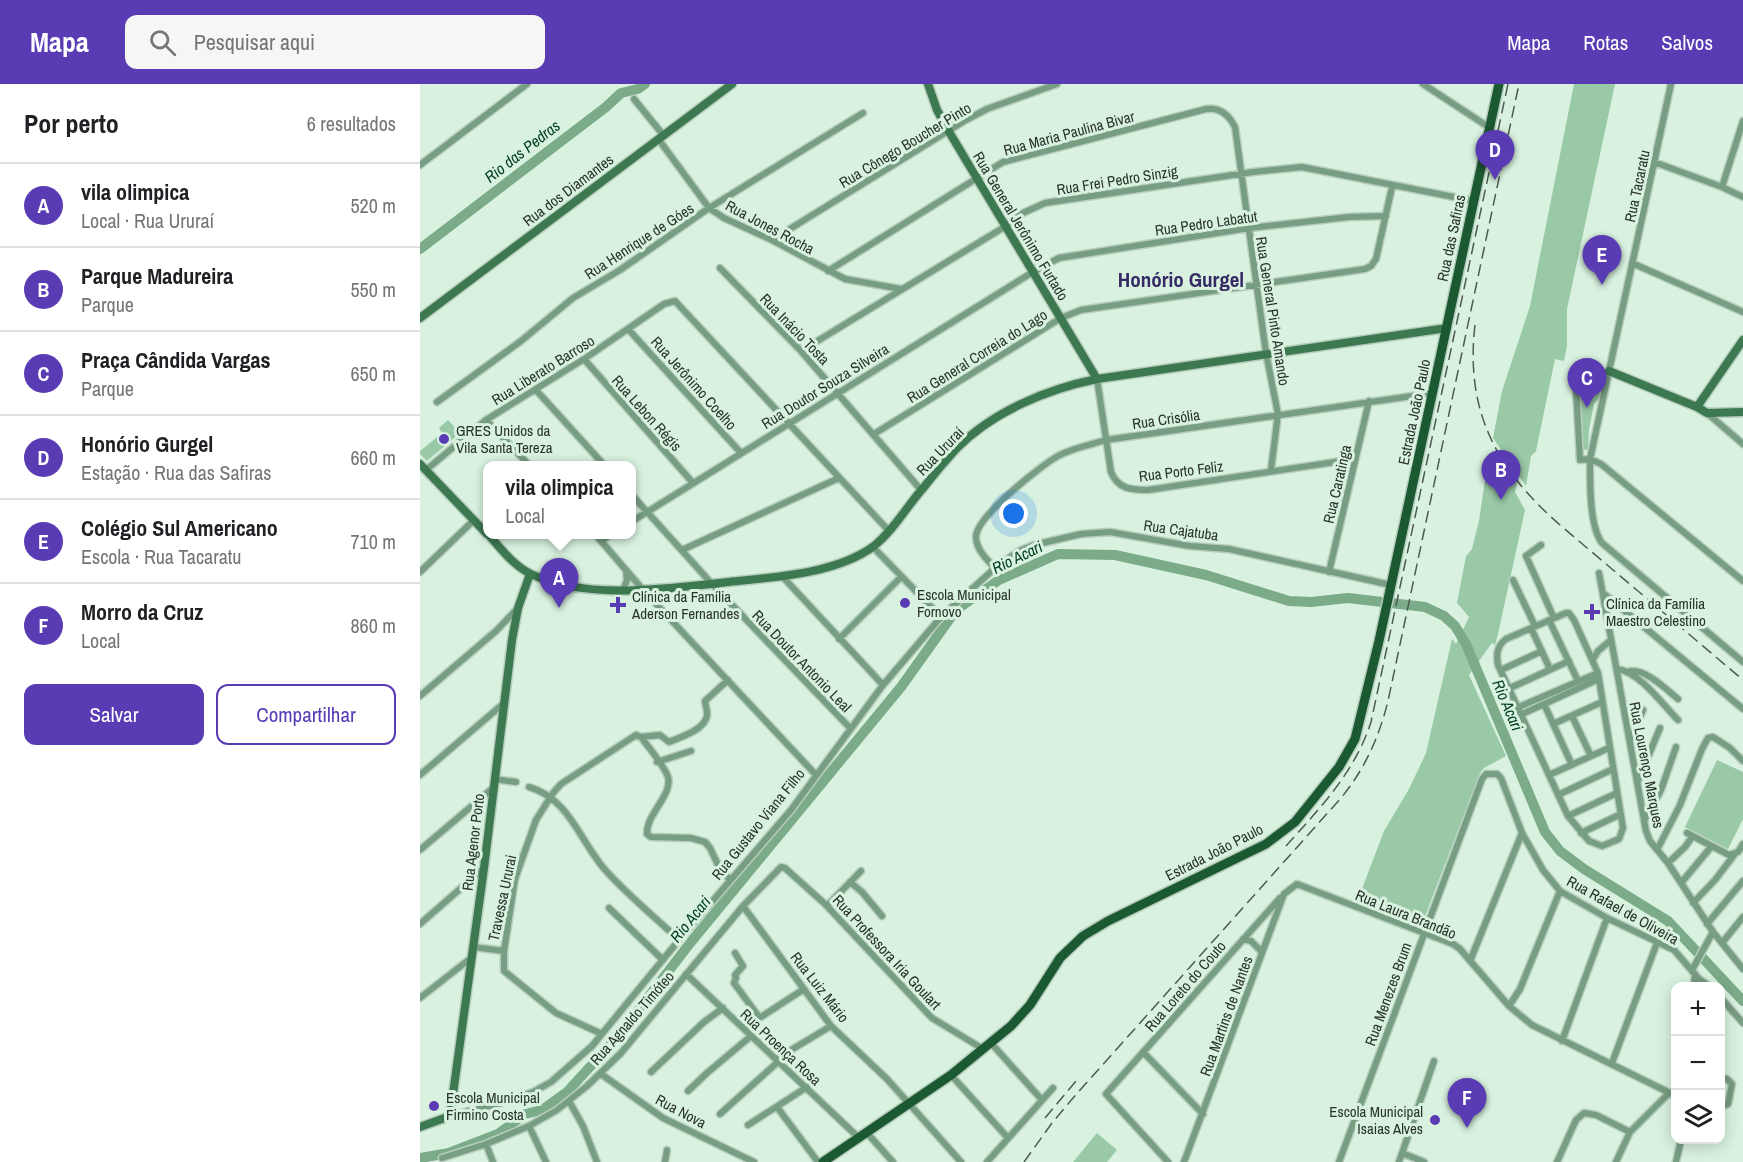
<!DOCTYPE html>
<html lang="pt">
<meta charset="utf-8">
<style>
:root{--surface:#fff;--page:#f6f6f6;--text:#202124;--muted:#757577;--line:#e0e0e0;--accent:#593cb4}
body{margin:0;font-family:"Archivo Narrow",sans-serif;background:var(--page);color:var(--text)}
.controls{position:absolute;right:18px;bottom:18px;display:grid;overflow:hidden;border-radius:12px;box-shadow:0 3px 15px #0003}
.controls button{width:54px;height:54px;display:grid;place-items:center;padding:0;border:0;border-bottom:2px solid var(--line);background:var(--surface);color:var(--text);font:30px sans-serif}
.you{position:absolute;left:594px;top:430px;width:21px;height:21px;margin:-15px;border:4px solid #fff;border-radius:50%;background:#1a73e8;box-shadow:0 0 0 9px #1a73e833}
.badge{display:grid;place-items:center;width:39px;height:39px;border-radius:50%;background:var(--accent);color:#fff;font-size:20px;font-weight:700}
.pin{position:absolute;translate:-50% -50px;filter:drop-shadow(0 2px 3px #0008)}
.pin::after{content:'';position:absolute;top:32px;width:21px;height:18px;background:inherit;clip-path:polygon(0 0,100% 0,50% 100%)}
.popup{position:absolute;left:63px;top:377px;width:153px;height:78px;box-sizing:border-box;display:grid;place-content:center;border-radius:12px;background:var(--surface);filter:drop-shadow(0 2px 4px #0005);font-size:20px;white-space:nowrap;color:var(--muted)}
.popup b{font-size:22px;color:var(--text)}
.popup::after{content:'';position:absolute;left:50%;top:100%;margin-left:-12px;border:12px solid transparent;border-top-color:var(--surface)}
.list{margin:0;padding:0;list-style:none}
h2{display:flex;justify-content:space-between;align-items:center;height:78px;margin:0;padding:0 24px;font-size:26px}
h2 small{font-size:20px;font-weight:400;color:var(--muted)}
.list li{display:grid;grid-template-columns:39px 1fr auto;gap:18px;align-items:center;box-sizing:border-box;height:84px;padding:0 24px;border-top:2px solid var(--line)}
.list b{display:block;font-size:22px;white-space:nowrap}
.list p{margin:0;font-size:20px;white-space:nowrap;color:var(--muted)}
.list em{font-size:20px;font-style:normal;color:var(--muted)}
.actions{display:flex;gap:12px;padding:18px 24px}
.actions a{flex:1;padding:14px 0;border:2px solid var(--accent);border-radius:12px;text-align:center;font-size:21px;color:var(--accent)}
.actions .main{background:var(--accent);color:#fff}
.icon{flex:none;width:33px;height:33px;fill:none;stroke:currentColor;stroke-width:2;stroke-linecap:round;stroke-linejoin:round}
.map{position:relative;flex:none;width:1323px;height:1078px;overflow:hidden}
header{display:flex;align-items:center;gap:36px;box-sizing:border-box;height:84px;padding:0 30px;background:var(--accent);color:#fff}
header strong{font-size:28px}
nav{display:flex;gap:33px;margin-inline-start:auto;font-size:21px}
.search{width:420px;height:54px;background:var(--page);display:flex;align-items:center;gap:15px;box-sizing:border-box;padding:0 21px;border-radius:12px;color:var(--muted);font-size:22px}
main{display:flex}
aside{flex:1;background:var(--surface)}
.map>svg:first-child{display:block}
.park{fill:#9ac9a7}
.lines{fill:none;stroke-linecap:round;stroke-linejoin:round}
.river{stroke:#7bab89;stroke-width:10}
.street-casing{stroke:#b6ccbc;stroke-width:9}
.secondary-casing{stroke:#b6ccbc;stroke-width:11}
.primary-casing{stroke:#b6ccbc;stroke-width:12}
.street{stroke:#779d82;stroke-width:6}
.secondary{stroke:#3c7850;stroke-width:8}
.primary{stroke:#1b5933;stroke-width:9}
.rail{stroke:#4d5a50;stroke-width:1.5;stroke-dasharray:12 6;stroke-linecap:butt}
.poi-dot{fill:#593cb4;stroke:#d9f2e0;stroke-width:2}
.labels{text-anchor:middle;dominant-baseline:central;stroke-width:6;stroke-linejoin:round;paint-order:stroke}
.street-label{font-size:15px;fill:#29332c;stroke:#d9f2e0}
.poi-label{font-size:15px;fill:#29332c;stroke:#d9f2e0;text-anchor:start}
.water-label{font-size:16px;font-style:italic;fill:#013e1d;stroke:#d9f2e0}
.district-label{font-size:21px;font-weight:bold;fill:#352a65;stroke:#d9f2e0}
</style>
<header>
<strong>Mapa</strong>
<div class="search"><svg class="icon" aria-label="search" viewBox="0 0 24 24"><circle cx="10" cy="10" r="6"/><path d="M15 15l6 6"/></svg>Pesquisar aqui</div>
<nav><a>Mapa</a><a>Rotas</a><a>Salvos</a></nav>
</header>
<main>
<aside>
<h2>Por perto<small>6 resultados</small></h2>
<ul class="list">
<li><span class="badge">A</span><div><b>vila olimpica</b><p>Local · Rua Ururaí</p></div><em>520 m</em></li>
<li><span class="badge">B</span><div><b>Parque Madureira</b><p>Parque</p></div><em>550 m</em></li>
<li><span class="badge">C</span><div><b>Praça Cândida Vargas</b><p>Parque</p></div><em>650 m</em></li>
<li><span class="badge">D</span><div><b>Honório Gurgel</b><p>Estação · Rua das Safiras</p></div><em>660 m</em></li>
<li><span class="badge">E</span><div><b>Colégio Sul Americano</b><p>Escola · Rua Tacaratu</p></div><em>710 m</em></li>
<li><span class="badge">F</span><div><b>Morro da Cruz</b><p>Local</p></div><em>860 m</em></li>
</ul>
<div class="actions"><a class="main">Salvar</a><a>Compartilhar</a></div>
</aside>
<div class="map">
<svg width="1323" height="1078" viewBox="0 0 1323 1078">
<rect width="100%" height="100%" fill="#d9f2e0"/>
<!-- park -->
<path class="park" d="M1154,0H1195L1147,225V262L1144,277L1135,275L1116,367L1111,372L1106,402L1099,392L1095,408L1105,426L1078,550L1075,561L1072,559L1049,591L1086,672L1064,684L1060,689L1002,840L998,843L937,818L964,747L989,705L1006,669L1032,555L1036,560L1049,533L1037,519L1046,472L1052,465L1059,437L1069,369L1083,389L1087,374L1073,354L1082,307L1110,222Z
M1160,283L1184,291L1179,315L1174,320L1169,346L1168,365L1166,366H1164C1162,341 1152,308 1160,283Z
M28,336L40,349L7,377L0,370V367L22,349L19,344Z
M1297,676L1323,688V735L1308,765L1265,743Z
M677,1049L697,1066L687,1078H653Z"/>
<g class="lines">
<!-- river -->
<path class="river" d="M0,165L186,23L201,9L218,5L225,0
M0,1074L29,1069L78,1050L105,1030L122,1026L147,1008L199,951L271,858L481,603L536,526L579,496L638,470L695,471L786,491L869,517L891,518L928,514L1005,523L1024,532L1035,542L1046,560L1125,748L1140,767L1164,785L1248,837L1323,917"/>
<defs>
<path id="street" d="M1003,0L1070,44
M1251,0L1170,375C1170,396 1169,442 1182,459L1323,578
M214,15L244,52
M239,56L289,124L304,134L352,156L425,195L481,205
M1234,78L1302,103L1323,113
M0,81L107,0
M1302,103L1323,37
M352,156L546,36L567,25L637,0
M1212,179L1323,228
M300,184L381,267L501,406
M408,187L583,78L786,25C800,23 809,31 815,43L846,269L858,330L851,386
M208,245L321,369
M381,267L586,142L603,129L625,119L833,88L882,83L1054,117
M164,275L273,399
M1155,287L1160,376L1170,375L1181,380L1323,497
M677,295L691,388C698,405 711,406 728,406L935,375
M116,306L185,382
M17,318L101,257L153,214L200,186L289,124L443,29
M1287,329L1323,360
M66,336L110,382
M454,350L641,234L661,226L945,185L951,182L956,175L972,103
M6,386L66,336L164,275L244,220L255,217L469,447
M211,410L292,500L430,644
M211,438L613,188L639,174L829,144L929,133L966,132
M175,450L224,507L396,691
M181,457L192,450
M1121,461L1106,472L1134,534
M453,463L521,533
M262,466L419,394
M575,484C567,476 556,465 556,453C556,433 620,382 638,372C652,364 670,361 686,356L1013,309
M0,488L54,436
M909,488L949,317
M1179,489L1226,747L1230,757L1248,779L1293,848L1323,885
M362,492L463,601
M1093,496L1115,542
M203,506L207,496L206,486
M1183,509L1323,625
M1146,529H1149L1154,536L1178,589L1203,744L1199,755L1182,762L1169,757L1148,732L1078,581C1076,570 1077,562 1086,555Z
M1129,536L1158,597
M1111,544L1129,583L1127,587
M419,555L481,493
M1173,575L1178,567L1191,556
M1197,585C1220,588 1242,620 1258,636
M1081,586L1122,567
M1208,588C1223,582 1247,606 1258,615
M1090,604L1149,577
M0,612L76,547L98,524
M1124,620L1152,681
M1099,623L1178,589
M1102,630L1179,595
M1152,632L1171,672
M1133,640L1182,618
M221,653C229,664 244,681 248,693C253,711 226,730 227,750L231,753L271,754L285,758L290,764L299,783L310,796
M1210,656L1223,626
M237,678L271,667
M0,691L83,620
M1129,691L1189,664
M74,695L96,698
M1217,699L1240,644
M109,703C151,715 161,761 188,789C210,813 236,834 259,856
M1138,711L1193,685
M1148,732L1197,709
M1224,737L1241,706L1256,663
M1161,749L1201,730
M1267,749L1309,771L1318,768L1323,760
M0,766L73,704
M1237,766L1260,721L1282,665L1288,654L1293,653L1310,664L1323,677
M1248,779L1265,763L1272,753
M430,798L442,808L462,832
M1261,799L1291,763
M1273,819L1295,796L1314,771
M323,822L411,942L467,995L541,1078
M407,822L441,787
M189,824L243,876
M0,840L64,784
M1287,840L1323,797
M823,855L831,857L842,868
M1302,859L1323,833
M53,863L84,867
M315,869L323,882L315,891L316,894L314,899L339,933
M1050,877L1102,749
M1272,886L1293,848
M266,890L439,1054
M1274,902L1275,890
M1300,913L1323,939
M0,914L51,874
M1089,922L1100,905L1140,807
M324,944L384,905
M182,950L136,929L84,887V867L95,795L116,736L133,709L141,700L216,651L221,653L240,651L249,658C261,653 284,646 287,632C288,627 285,621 285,617L308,596
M1142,957L1187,834
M571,959L622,1016
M723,968L783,1030
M356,975L411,942
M1192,979L1237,859
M231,988L284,938L303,924
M181,990L243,1034L334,1078
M531,991L588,1054
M1300,993L1307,995L1312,1000L1308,1020L1300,1023
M268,1007L287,989L331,952
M149,1017L163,1042L177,1078
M357,1023L398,1078
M300,1030L359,977
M30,1032L88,1017L113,1008L131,998L172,962L259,856L371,726L463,601L521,533L575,484L599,467L614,461L661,450L690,448L770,462L809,465L971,501
M328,1041L387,1003
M109,1042L126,1078
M447,1049L473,1078
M66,1060L73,1078
M982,1069L1004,1078
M22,1074L66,1060L109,1042L137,1026L167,1002L201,969L323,822L361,783L365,784L405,820L512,934L563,965
M245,1078L247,1066
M567,1078L633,1004
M748,1078L686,1010L860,814
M764,1078L864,810L877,800L1033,860L1040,865L1089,922L1112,941L1256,1012
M919,1078L1062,695L1066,690H1077L1081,694L1102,749L1123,786L1140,807L1187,834L1254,866L1279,895L1289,902
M979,1078L1014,977
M1137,1078L1156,1036L1164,1029L1176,1031L1210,1048
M1196,1078L1210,1048L1249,1009
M1256,1078L1261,1056"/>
<path id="secondary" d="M508,0L517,26L528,46L677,295
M0,234L312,0
M1189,287L1277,323L1287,329L1323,328
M1277,323L1323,256
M0,380L67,450
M68,450C80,464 94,482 111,490C166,517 251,504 309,498C355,493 416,490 454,462C474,446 487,422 504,403C514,390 525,377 536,365C572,328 627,305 677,295L1027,244
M0,1043L30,1032L64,784L92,556L98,524L110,490"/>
<path id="primary" d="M403,1078L531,991L591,942L610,921L640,874L663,852L688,837L846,760L875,738L919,683L935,655L959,557L1079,0"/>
</defs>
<!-- street casing -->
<use href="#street" class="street-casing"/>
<!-- secondary casing -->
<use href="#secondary" class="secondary-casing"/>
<!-- primary casing -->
<use href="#primary" class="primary-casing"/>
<!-- street -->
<use href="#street" class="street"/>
<!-- secondary -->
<use href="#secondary" class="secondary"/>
<!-- primary -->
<use href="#primary" class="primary"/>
<!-- rail -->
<path class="rail" d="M1055,241C1045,327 1076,385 1140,441L1323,596
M866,762C900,724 935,688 951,638L1088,0
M625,1034L656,997
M604,1078L632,1039L653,1014L921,714C945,685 959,653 968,617L1099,0"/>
</g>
<!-- markers -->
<g class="poi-dot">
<circle cx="24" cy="355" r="6"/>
<circle cx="485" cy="519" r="6"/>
<path d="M195 512h6v6h6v6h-6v6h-6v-6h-6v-6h6z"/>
<path d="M1169 519h6v6h6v6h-6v6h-6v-6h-6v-6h6z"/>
<circle cx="14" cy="1022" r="6"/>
<circle cx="1015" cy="1036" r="6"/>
</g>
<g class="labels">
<!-- street labels -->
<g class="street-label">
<text transform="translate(649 49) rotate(-15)">Rua Maria Paulina Bivar</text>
<text transform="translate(485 61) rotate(-31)">Rua Cônego Boucher Pinto</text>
<text transform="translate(697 96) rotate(-9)">Rua Frei Pedro Sinzig</text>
<text transform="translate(1217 102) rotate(-78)">Rua Tacaratu</text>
<text transform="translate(148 106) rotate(-37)">Rua dos Diamantes</text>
<text transform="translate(786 139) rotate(-8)">Rua Pedro Labatut</text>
<text transform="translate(601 142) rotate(59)">Rua General Jerônimo Furtado</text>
<text transform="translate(350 143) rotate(28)">Rua Jones Rocha</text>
<text transform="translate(1031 154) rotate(-78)">Rua das Safiras</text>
<text transform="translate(219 157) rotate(-33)">Rua Henrique de Góes</text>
<text transform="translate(853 227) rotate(81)">Rua General Pinto Amando</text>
<text transform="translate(375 245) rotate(46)">Rua Inácio Tosta</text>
<text transform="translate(557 272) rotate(-32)">Rua General Correia do Lago</text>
<text transform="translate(123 286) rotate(-32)">Rua Liberato Barroso</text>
<text transform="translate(274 299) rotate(48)">Rua Jerônimo Coelho</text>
<text transform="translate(405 302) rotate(-32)">Rua Doutor Souza Silveira</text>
<text transform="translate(994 328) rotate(-78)">Estrada João Paulo</text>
<text transform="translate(227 329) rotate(48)">Rua Lebon Régis</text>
<text transform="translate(746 335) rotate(-8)">Rua Crisólia</text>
<text transform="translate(520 367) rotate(-46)">Rua Ururaí</text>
<text transform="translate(761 387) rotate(-7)">Rua Porto Feliz</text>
<text transform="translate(917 400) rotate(-77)">Rua Caratinga</text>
<text transform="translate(761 446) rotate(8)">Rua Cajatuba</text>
<text transform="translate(382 577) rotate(46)">Rua Doutor Antonio Leal</text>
<text transform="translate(1227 681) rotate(79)">Rua Lourenço Marques</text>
<text transform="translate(338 740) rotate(-51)">Rua Gustavo Viana Filho</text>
<text transform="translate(53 758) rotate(-83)">Rua Agenor Porto</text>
<text transform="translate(794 768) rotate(-27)">Estrada João Paulo</text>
<text transform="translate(82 814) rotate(-78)">Travessa Ururai</text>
<text transform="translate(1203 826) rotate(29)">Rua Rafael de Oliveira</text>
<text transform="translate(986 830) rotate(22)">Rua Laura Brandão</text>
<text transform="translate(467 868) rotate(47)">Rua Professora Iria Goulart</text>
<text transform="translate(765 902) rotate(-49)">Rua Loreto do Couto</text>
<text transform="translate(400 903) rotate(52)">Rua Luiz Mário</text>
<text transform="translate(968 910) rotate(-70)">Rua Menezes Brum</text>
<text transform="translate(806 932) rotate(-70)">Rua Martins de Nantes</text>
<text transform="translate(212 934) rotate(-49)">Rua Agnaldo Timóteo</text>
<text transform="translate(361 963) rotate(43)">Rua Proença Rosa</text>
<text transform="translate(261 1027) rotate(28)">Rua Nova</text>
</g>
<!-- poi labels -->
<g class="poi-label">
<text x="36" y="346">GRES Unidos da<tspan x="36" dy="17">Vila Santa Tereza</tspan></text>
<text x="497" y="510">Escola Municipal<tspan x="497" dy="17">Fornovo</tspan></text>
<text x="212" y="512">Clínica da Família<tspan x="212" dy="17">Aderson Fernandes</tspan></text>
<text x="1186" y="519">Clínica da Família<tspan x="1186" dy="17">Maestro Celestino</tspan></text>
<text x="26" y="1013">Escola Municipal<tspan x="26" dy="17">Firmino Costa</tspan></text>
<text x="1003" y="1027" text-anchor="end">Escola Municipal<tspan x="1003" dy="17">Isaias Alves</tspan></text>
</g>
<!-- water labels -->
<g class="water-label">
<text transform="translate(102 67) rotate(-38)">Rio das Pedras</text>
<text transform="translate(597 473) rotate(-26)">Rio Acari</text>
<text transform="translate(1088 621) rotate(67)">Rio Acari</text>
<text transform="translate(270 835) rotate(-51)">Rio Acari</text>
</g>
<!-- district labels -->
<g class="district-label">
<text x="761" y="195">Honório Gurgel</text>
</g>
</g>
</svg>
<div class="controls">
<button>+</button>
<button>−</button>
<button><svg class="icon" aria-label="layers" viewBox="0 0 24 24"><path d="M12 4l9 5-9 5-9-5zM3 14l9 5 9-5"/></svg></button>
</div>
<div class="you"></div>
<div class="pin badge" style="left:139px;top:524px">A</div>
<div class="popup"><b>vila olimpica</b>Local</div>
<div class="pin badge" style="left:1081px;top:416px">B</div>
<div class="pin badge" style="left:1167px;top:324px">C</div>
<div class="pin badge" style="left:1075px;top:96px">D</div>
<div class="pin badge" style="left:1182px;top:201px">E</div>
<div class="pin badge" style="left:1047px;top:1044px">F</div>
</div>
</main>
